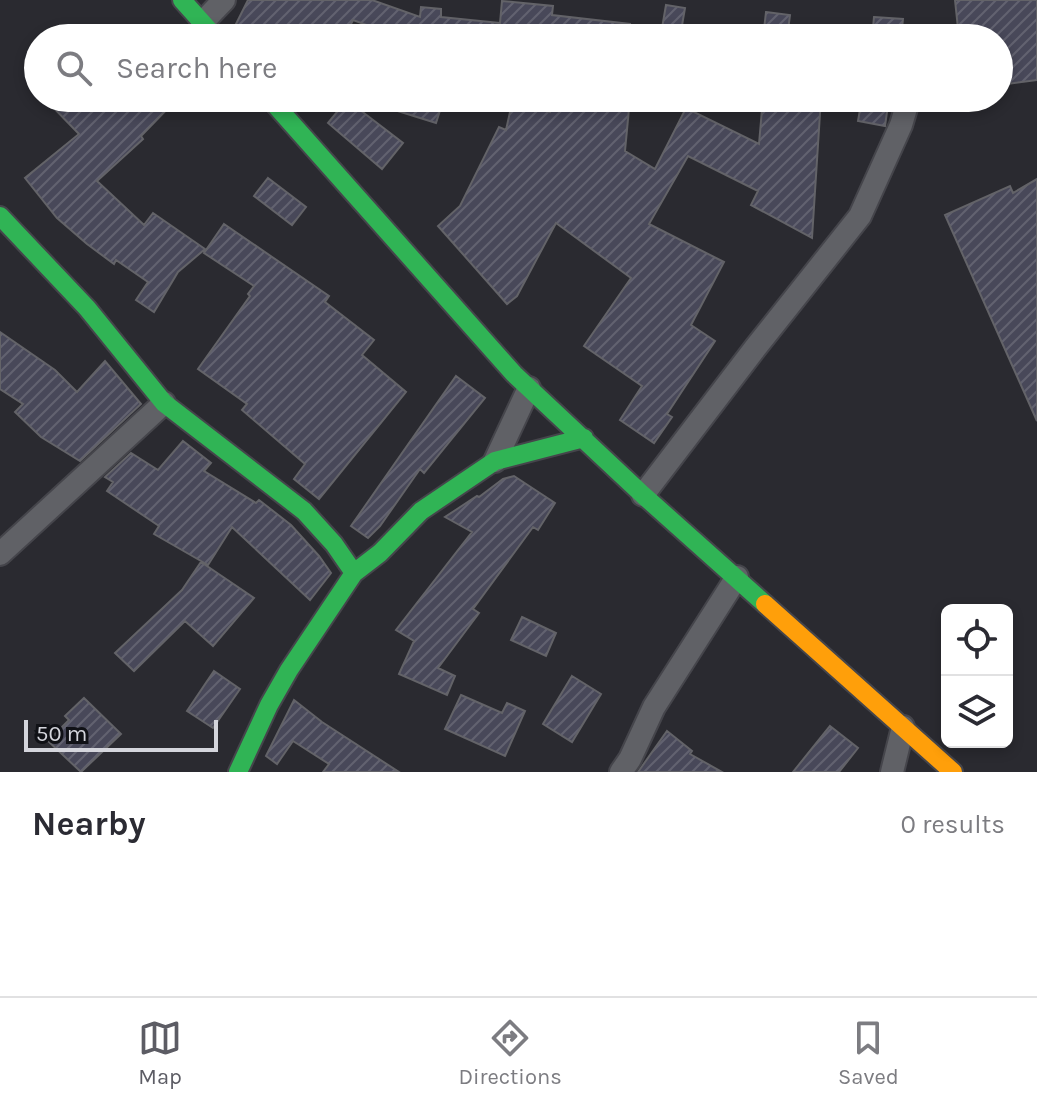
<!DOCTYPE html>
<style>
:root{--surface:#fff;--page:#f2f2f3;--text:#2b2b33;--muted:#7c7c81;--line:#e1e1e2;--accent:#5c5c64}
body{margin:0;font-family:Karla,sans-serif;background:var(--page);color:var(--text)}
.controls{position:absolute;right:24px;bottom:24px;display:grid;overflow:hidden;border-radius:12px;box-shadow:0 4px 12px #0003}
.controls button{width:72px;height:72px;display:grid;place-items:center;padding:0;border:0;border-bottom:2px solid var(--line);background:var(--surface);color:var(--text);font:40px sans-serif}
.scale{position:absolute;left:24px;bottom:20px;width:194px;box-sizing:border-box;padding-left:8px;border:4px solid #d4d5dc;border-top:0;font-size:22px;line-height:28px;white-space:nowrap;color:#d4d5dc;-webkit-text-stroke:6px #101116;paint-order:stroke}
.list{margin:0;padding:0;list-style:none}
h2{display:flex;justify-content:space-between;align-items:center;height:104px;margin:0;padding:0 32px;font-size:34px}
h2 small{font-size:26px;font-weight:400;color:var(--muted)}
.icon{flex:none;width:44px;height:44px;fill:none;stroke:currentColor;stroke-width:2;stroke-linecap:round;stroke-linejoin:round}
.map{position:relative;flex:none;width:1037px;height:772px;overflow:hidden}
.search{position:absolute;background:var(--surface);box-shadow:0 4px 12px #0003;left:24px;right:24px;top:24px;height:88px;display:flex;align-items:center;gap:20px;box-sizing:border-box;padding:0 28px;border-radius:44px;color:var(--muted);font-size:30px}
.sheet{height:224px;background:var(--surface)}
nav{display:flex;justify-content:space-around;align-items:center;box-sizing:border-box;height:112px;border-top:2px solid var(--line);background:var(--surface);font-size:22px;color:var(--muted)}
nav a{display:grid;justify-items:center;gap:4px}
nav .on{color:var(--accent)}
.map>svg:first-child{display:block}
.building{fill:url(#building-hatch);stroke:#636368;stroke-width:2}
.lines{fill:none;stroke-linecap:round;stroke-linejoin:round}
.street-casing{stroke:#45454b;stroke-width:26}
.fast-casing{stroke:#45454b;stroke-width:22}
.slow-casing{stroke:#45454b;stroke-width:22}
.street{stroke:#606166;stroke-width:22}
.fast{stroke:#30b455;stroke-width:18}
.slow{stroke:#ff9f0a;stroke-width:18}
</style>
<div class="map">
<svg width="1037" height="772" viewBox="0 0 1037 772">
<defs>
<pattern id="building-hatch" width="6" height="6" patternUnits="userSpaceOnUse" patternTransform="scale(2)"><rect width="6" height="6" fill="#484859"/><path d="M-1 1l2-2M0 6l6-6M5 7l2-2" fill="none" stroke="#626270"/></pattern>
</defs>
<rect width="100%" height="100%" fill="#2a2a30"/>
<!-- building -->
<path class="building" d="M248,0H372L420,17L421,7L441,9V17L500,23L502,1L553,6L552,15L630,24L629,38H402L353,20L344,38H234L233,30Z
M955,0H1037V80L999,85V38H959Z
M666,5L685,8L680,37L661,34Z
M766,12L790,15L787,38H763Z
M874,17L903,19L901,38H872Z
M44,98H178L141,136L143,139L97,181L144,225L153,213L205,249L178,272L154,312L136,300L148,282L116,260L114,264L87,244L57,218L25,178L79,134Z
M373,98H444L436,123L372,103Z
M552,98H630L625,151L655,169L686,108L759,144L763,98H821L812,238L751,205L758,191L688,156L649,224L724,262L691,325L715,341L667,414L672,417L654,443L620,420L642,386L584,346L631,278L556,223L517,296L507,304L438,226L460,206L499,127L506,130L512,103L550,112Z
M862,98H889L885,126L858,121Z
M347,100L403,143L382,169L328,123Z
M268,178L306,207L292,225L254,196Z
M1037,179V421L945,215L1010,186L1013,193Z
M224,224L329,296L325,302L374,340L362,355L406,392L319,499L294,479L305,464L242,410L247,404L198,369L250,296L248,294L254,286L204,253Z
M0,332L55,370L77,392L105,361L141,404L80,461L41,437L15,412L23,404L0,389Z
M456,376L485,398L424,473L420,469L380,526L368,538L351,526Z
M183,441L211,463L204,471L256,503L259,500L291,525L319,556L331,573L310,600L232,527L208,565L154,534L159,526L107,491L113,482L105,477L131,453L158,470Z
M514,476L555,503L538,530L533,527L473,609L479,613L438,668L455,676L447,695L399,674L414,641L396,630L472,532L445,517L477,496L479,497L503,479Z
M201,562L254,598L213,646L185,621L134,671L115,653L182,590Z
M522,617L556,633L546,656L511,640Z
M214,671L240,689L213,728L187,711Z
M572,676L601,694L572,742L543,724Z
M461,695L502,713L507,703L525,711L505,756L445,729Z
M84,698L121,734L81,772L48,741L69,720L65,716Z
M294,700L322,722L399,772H323L329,764L293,741L277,764L266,756Z
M830,726L858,748L839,772H793Z
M667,731L692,751L690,754L722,772H638Z"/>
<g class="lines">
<defs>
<path id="street" d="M202,23L224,0
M495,461L529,388
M643,495L756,347L860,216L901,125L909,98
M0,554L164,403
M621,772L630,759L654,707L737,577
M892,772L903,727"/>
<path id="fast" d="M182,0L216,38
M269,98L514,374L643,495L765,604
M0,216L87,308L164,403L304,511L334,544L354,573
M238,772L269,705L289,670L354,573L380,553L421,511L495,461L584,438"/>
<path id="slow" d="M765,604L953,772"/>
</defs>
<!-- street casing -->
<use href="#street" class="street-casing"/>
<!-- fast casing -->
<use href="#fast" class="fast-casing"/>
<!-- slow casing -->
<use href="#slow" class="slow-casing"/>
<!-- street -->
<use href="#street" class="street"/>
<!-- fast -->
<use href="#fast" class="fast"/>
<!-- slow -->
<use href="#slow" class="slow"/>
</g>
</svg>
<div class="controls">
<button><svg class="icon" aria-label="locate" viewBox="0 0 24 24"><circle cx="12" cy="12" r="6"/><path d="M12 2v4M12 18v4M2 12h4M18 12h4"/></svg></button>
<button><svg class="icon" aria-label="layers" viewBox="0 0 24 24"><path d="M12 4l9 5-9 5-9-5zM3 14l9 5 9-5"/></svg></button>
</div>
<div class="scale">50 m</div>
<div class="search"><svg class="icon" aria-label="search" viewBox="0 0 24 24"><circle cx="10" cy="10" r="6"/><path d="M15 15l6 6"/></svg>Search here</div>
</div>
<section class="sheet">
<h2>Nearby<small>0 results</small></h2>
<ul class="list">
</ul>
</section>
<nav>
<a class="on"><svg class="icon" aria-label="map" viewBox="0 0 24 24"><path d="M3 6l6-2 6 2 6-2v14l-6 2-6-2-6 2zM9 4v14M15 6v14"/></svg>Map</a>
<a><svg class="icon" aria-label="directions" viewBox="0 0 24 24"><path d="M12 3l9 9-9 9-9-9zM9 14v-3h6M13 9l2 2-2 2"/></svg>Directions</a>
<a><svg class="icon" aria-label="saved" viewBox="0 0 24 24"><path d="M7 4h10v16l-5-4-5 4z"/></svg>Saved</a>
</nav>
